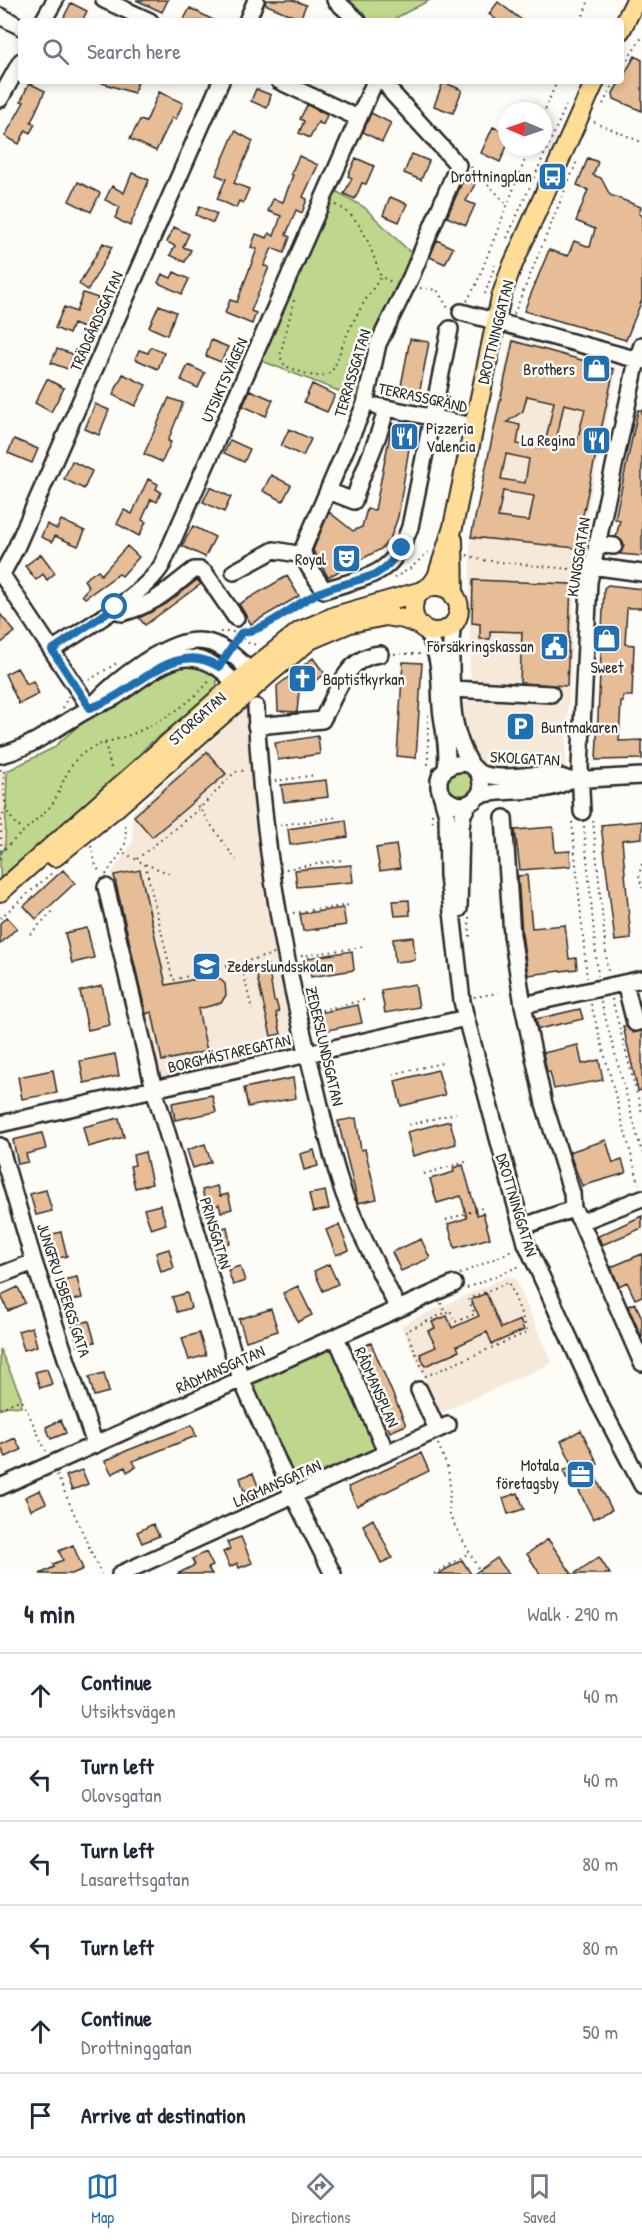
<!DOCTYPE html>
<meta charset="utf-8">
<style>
:root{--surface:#fff;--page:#f6f6f7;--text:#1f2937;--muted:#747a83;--line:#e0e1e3;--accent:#1f6fb2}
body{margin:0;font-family:"Patrick Hand",sans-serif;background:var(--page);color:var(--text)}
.compass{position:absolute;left:498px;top:102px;width:54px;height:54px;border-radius:50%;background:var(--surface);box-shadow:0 3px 9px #0003;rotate:272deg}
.stop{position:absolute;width:18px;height:18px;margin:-14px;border:4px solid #1f6fb2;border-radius:50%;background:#fff}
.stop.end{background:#1f6fb2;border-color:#fff;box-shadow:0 2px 6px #0008}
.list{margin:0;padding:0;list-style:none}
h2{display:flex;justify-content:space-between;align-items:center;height:78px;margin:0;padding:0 24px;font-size:26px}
h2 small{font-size:20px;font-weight:400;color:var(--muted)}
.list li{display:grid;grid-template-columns:39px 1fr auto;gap:18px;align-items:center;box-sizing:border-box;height:84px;padding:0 24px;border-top:2px solid var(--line)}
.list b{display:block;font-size:22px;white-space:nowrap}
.list p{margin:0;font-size:20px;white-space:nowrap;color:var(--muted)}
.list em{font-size:20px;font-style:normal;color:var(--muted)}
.icon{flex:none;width:33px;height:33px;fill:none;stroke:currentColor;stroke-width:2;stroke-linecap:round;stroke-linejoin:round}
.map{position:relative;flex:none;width:642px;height:1574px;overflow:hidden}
.search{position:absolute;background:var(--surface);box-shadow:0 3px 9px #0003;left:18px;right:18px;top:18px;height:66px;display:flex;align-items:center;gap:15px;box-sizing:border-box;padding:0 21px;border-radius:6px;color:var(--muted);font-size:22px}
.sheet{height:582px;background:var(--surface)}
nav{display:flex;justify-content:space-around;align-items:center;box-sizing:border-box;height:84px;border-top:2px solid var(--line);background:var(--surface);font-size:16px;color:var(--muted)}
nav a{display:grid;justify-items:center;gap:3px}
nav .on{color:var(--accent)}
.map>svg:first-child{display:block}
.built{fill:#f6e9da}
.green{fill:#bed78d;stroke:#74815c;stroke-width:1.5}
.building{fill:#e6bd96;stroke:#2b2b2b;stroke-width:1.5;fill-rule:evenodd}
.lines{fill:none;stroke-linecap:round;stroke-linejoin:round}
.minor-casing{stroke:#2b2b2b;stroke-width:20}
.major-casing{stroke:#2b2b2b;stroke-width:22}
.path{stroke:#2b2b2b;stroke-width:2;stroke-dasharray:1.5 4.5;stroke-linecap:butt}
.minor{stroke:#fdfcf7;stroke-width:15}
.major{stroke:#ffdd96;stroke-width:18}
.route{stroke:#1f6fb2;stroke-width:8}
.labels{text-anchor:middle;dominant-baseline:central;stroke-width:5;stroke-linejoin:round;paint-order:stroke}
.poi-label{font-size:16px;fill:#2b2b2b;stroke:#fdfcf7;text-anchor:end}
.street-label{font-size:16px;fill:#2b2b2b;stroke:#fdfcf7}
</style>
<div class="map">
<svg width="642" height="1574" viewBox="0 0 642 1574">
<rect width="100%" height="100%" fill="#fdfcf7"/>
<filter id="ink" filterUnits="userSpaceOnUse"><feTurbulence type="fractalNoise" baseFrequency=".0167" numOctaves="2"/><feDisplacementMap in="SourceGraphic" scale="12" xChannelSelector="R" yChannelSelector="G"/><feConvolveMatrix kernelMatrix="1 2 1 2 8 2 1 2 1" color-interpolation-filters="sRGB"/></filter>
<g filter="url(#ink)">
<!-- built -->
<path class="built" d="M511,338L617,368L580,545L575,584L565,769L499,774L483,769L472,756L457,705L470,700V537Z
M251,704L267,860L293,1049L156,1079L110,883L112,872L133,842L132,813Z
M7,771L5,848L0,855V772Z
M508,1276L515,1278L552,1363L440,1413L401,1325Z"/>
<!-- green -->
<path class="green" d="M336,0H430L390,21H355Z
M334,190L364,207L412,254L371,341L359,399L262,361Z
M186,663C204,668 225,669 214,693L147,746L129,766L87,803L0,887V855L5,848L7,771L53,748L78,726L157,676Z
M447 784a13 13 0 1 1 26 0a13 13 0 1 1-26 0Z
M333,1348L379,1447L294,1486L249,1386Z
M0,1349L21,1397V1407L7,1406L0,1409Z"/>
<!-- building -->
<path class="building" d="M136,0H168L162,12Z
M266,0H293L306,5L300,19L265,4Z
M498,2L523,21H498L489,14Z
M71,3L87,11L82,21H62Z
M190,8L215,21H183Z
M635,56L642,60V111L614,99L613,93Z
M103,81H138L134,93L102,83Z
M443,82L462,90L453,113L434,106Z
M29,83L45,91L31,122L35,124L30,133L26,130L19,144L5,136L24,102L21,101Z
M256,89L271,95L267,108L251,101Z
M159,92L183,103L176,119L172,118L156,151L130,139L140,120L146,122Z
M307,105L327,115L323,125L318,122L310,138L299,133L304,121L300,119Z
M371,113L391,123L382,142L363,132Z
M493,127L507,133V146L500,162L481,153Z
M235,131L253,141L234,183L249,189L243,203L239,201L236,208L217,199L226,179L216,175Z
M412,154L429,161L421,180L404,173Z
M299,156L318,165L303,197L307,199L302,213L296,210L286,235L290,237L284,253L272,248L264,266L269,267L251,311L256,313L252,324L225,313L230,300L237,302L257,249L251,247L256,234L267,238L269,233L274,236L281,216L268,211L273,199L283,202L293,175L291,174Z
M356,158L374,166L366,184L362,183L355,199L344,194L352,178L348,176Z
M588,158L598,162L593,175L601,178L610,195L641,207L639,214L642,215V300L626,340L524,311L549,250L568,256L574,241L590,247L595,229L576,221L588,190L577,185Z
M132,173L149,180L130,226L115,218L120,207L105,200L112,186L124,193Z
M464,178L475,184L466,201L475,205L466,225L447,217Z
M78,182L100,193L91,212L69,201Z
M390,197L407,204L399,222L383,215Z
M200,206L217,214L213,223L196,215Z
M174,227L189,234L183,247L191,250L185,262L170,255L175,246L167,242Z
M437,240L453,248L445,264L430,257Z
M103,243L112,247L88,290L79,284Z
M174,272L189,279L182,294L158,283L162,274L171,278Z
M83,293L98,298L86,329L73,324L69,334L55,328L64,307L76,312Z
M159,305L176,312L167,335L149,327Z
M410,339L429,342L418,400L399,396Z
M211,340L228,347L221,362L206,356Z
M513,341L614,369L576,548L471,537ZM527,396L554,402L544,449L517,444L520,425L507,422L523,411ZM564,404L585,409L576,445L556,441ZM506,454L529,459L525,483L501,479ZM503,491L534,496L529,521L498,517Z
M151,347L164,353L158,369L135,359L139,350L148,353Z
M57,349L73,354L68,369L51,363Z
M188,365L205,373L198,388L181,380Z
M123,374L146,385L135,406L113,395Z
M47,379L64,388L51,412L35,403Z
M312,384L335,395L327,412L304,402Z
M250,390L273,400L266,416L243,406Z
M169,398L183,403L168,441L171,442L162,462L144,454Z
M95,404L109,410L99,435L85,429Z
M638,410H642V556L620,554L624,546L623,542L616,537L620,520L615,519Z
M392,424L412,429L398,517L390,539L381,549L328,577L313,550L329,512L353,531L362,527L367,509L375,510Z
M289,429L311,439L303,456L281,446Z
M14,439L38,449L32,463L8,453Z
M230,440L250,449L244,462L224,453Z
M72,461L92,471L84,489L64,479Z
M271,475L291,485L283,501L263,491Z
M148,479L158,484L156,489L161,492L157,502L151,499L142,520L146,522L139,536L117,524L124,510L132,514Z
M210,487L231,497L224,512L203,502Z
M61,520L85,531L78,546L55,536L52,542L41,537L47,524L57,529Z
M193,526L215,537L205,557L182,546Z
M127,546L139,557L122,576L119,574L85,598L82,595L89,587L84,580L98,570L101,575Z
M41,554L55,573L47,580L43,574L36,580L25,566Z
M287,576L299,596L251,624L239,604Z
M197,580L201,584L145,625L139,618L166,604Z
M473,580L571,584L567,686L520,683L522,632L490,631V639H480V624L472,623Z
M608,585L642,589V608H627L625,644L634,645L632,696H623V702H621L619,741L642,740V759L596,760L604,588Z
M0,614L15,632L0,644Z
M313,658L325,674L299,692L297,712L278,711L277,686Z
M403,662L422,663L416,758L397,756Z
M17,668L27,684L33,681L39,694L19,704L5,674Z
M318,736L320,754L278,760L275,743Z
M207,752L226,774L152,837L134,816Z
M326,780L328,797L284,802L281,785Z
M346,820L348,837L290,845L288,829Z
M642,821V838L622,840L631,939L615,941L601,825Z
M553,827L555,852L570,851L571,866L520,870L515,830Z
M396,845L400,868L380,871L376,848Z
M351,865L353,882L297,887L295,870Z
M63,870L75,883L36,919L24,906Z
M140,870L166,985L216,975L225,984L226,995L221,1003L198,1009L207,1051L162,1061L152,1012L146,1014L114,875Z
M527,875L532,928L565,925L569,959L576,958L577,969L528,975L522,934L518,876Z
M409,900L410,915L395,916L393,901Z
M343,908L346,925L303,931L300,914Z
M7,917L17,928L0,944V923Z
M87,928L94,958L72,963L65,933Z
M413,937L415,960L395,962L393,939Z
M352,951L354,970L311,977L308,958Z
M268,965L274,1001H276L279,1012L276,1013L281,1034L271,1036L255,968Z
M415,984L419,1007L385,1013L381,990Z
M102,986L110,1025L88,1030L80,991Z
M358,1005L362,1023L318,1032L314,1014Z
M580,1009L583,1019L538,1029L536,1019Z
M623,1026H626L633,1033L642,1031V1090L638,1091Z
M578,1045L582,1064L599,1060L603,1080L554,1089L550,1072H547L543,1053Z
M115,1054L119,1076L84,1083L80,1061Z
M53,1070L57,1093L22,1099L18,1077Z
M438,1070L445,1095L401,1106L395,1081Z
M293,1078L296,1098L248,1107L244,1088Z
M212,1095L216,1112L175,1120L172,1103Z
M119,1118L124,1137L88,1147L83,1127Z
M356,1118L361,1150L365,1149L377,1199L358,1203L338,1121Z
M450,1121L456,1144L413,1156L407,1132Z
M42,1133L46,1149L26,1154L28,1162L18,1164L13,1140Z
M606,1140L613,1163L622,1160L626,1173L582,1186L569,1152Z
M205,1144L211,1162L193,1168L187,1150Z
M314,1150L318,1166L304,1170L300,1154Z
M145,1152L152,1184L135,1188L130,1166L135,1165L133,1155Z
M463,1165L477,1215L483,1213L490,1238L455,1248L448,1224L467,1218L461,1196L437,1203L430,1179L454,1172L453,1168Z
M217,1186L220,1196L228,1194L232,1209L221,1212L219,1205L207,1208L202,1190Z
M46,1190L52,1211L36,1215L30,1194Z
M325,1191L329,1209L313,1212L309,1194Z
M160,1205L166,1224L151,1229L144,1209Z
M642,1216V1228L602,1245L598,1236Z
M339,1225L349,1250L336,1255L326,1230Z
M227,1227L230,1243L214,1246L211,1230Z
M61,1232L67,1256L50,1260L45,1236Z
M421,1239L430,1258L401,1271L392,1252Z
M169,1249L174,1268L161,1272L156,1253Z
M642,1254V1296L635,1299L627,1282L619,1286L611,1267Z
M329,1264L338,1284L323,1291L314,1271Z
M240,1266L245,1281L233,1285L228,1270Z
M77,1277L82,1298L64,1302L58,1281Z
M298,1286L312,1315L298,1322L283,1293Z
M18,1287L25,1303L8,1311L1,1295Z
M187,1293L191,1308L177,1312L172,1297Z
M486,1293L501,1328L520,1320L524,1330L492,1344L487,1332L457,1346L459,1351L425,1366L420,1354L436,1347L428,1331L435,1328L432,1322L447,1316L452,1328L479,1316L471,1300Z
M635,1303L642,1318V1338L628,1306Z
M271,1309L278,1331L246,1341L239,1319Z
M89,1321L95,1342L78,1346L72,1325Z
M32,1327L37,1346L24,1350L18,1331Z
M199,1333L206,1355L189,1360L182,1338Z
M371,1343L406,1425L390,1432L354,1350Z
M47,1369L52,1384L40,1388L35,1372Z
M104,1373L109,1392L94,1396L89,1377Z
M61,1420L66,1433L51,1439L46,1427Z
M192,1425L196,1436L133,1461L136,1467L127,1472L125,1467L112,1474L105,1461L126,1451Z
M581,1430L598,1464L591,1468L612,1510L593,1519L572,1477L567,1479L563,1471L573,1466L561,1441Z
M15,1438L21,1450L6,1457L0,1445Z
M421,1453L429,1471L357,1506L348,1487Z
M82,1470L88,1484L72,1490L66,1476Z
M253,1473L258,1486L244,1491L240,1478Z
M40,1490L46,1503L31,1510L25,1497Z
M518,1493L524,1509L508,1514L503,1498Z
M373,1519L392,1558L381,1563L363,1525Z
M153,1524L159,1536L142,1543L137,1532Z
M241,1537L252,1563L239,1568L237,1563L230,1567L223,1552L230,1549L227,1542Z
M548,1539L572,1574H540L527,1554Z
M73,1545L83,1569L72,1574H40L54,1567L53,1564L63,1560L59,1551Z
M206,1552L213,1566L208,1568L212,1574H177L195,1565L192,1559Z
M599,1557L610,1574H574Z
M497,1558L509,1574H474Z
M462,1560L471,1574H438Z"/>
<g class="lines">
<defs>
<path id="minor" d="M104,0L150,21
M335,0L358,21
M0,16L21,27
M43,21L55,0
M247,21L256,0
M279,81L358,118
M384,81L393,94L458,165L411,277L378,344L365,404L303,549C303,563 317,578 324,590C371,575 392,577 410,527L450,329
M0,99L21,61
M461,312L642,361
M377,406L474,426
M328,491L354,501C362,469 380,440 386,408
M596,544L614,546
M591,566L642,573
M0,572L90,708
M234,572L274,550L303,555
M2,574L16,548L221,81
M115,607L122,613C158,603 166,591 194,570H200L205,573L236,618
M453,624C450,639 451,651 451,666C452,704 451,730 471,765
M426,629C442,661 439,674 441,707C443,728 449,747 446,769
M52,650C85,628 142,597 162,565L375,81
M451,689L551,694
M94,704C109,687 126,674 144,662C193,631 217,633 256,678
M256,707C261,833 283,958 314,1080C323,1117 331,1157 344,1194C359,1233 380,1271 398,1309
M256,726L322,720C337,694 345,657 380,654
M0,755C33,748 60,724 89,709C98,704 107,702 115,697C133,685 165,658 187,658C212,658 227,674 244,692
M479,773C508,784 541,767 569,780L642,776
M442,794C454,810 474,808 482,789L479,773L471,765L464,763L451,765L441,774L439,780V787L447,815L448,876L462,1001L466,1018L526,1243L597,1399L642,1485
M480,795C506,788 548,795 569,780
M582,812L580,767L589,582L637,360L642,345
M504,818L512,935L523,1005L544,1104L572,1193L573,1209
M106,887L154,1089L241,1379L293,1495L333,1574
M459,909L461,827L463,814L468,805
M625,983L635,1023L642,1021
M523,1005L642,979
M0,1124L466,1018
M0,1146L34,1262L95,1445
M581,1222L642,1363
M521,1227L573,1209L581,1222L642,1198
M0,1275L34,1262
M336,1337L386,1452
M419,1390L437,1429
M0,1487L454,1284
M120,1574L448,1425"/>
<path id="major" d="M621,30L636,0
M453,540L454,596
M413 609a23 23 0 1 1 46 0a23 23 0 1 1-46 0Z
M430,587L437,577L453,527L501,297L510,271L595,81
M55,857L117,807L271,672L310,640L350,623L386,616L404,619L420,625
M0,892L250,671L300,631L335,616L422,591"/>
</defs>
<!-- minor casing -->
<use href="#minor" class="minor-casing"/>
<!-- major casing -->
<use href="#major" class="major-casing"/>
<!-- path -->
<path class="path" d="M581,21L589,0
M621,70L642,37
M603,104L615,81
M543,115L557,81
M594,122L639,141L642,138
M471,167L507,204
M336,205C364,218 371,250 381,277L394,283
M507,238L566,106
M420,288L437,290L448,308
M485,294L495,265
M294,300L280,356L285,366C297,370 314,379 326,375C336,371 338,355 342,347C352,321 365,299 381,277
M467,301L476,285L530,147
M514,314L577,161
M467,555L481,560L569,569L579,565
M394,578L411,568L429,551
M220,632H250L312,596
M241,633C245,643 249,645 259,644
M394,654H422
M89,680L117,663
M63,708L68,696
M428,715V769
M105,743L112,772
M0,770L4,769C4,793 1,816 24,830
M275,781L316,775
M194,801L236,860
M432,814L433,826
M593,820L608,973
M572,822L587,978
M280,825L338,817
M584,826L598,976
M91,846L96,866L101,874
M1,851V821L5,809
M124,853L145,864L173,875
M0,859L1,852L51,806C62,790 65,768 81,755C95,743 115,741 132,734C160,723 193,702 211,679
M137,859L199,809L235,772L247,770
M145,864L173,980L274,954
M642,864L639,875L642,888
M286,869L342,860
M106,875C118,853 131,850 124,822
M293,913L350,905
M469,917L470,939
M0,918L54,871
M30,934L52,912
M301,956L362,947
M241,963L252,1010
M474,997L498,993
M612,999L642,1113
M601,1002L642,1153
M591,1004L639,1184
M310,1013L368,999
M393,1074L442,1063
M409,1125L456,1113
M424,1174L469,1161
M446,1220L482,1208
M460,1274L507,1253L514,1248
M467,1288L522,1265
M441,1303L445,1313L406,1331L426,1376L528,1332L509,1282L468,1299L475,1314L455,1322L450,1310L445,1313
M0,1409L16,1401L23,1402L46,1451
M438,1444L448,1469L450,1486L449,1515L481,1574
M57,1475L101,1574
M434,1574L469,1553"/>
<!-- minor -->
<use href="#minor" class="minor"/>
<!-- major -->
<use href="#major" class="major"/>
</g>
</g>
<g class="lines" filter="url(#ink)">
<!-- route -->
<path class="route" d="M115,607L52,650L90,708C98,705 106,702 112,698C146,680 179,641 219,667L241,633C271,629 295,602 323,591C340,584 359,581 376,574C387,568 395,558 402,548"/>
</g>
<!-- icons -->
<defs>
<symbol id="bus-square" viewBox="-11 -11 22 22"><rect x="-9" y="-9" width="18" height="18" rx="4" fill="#1f6fb2" stroke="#fdfcf7"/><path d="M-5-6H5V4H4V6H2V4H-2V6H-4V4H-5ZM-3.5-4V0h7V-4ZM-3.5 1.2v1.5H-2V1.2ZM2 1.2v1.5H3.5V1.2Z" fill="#fff"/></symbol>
<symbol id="shop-square" viewBox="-11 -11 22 22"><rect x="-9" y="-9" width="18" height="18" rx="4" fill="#1f6fb2" stroke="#fdfcf7"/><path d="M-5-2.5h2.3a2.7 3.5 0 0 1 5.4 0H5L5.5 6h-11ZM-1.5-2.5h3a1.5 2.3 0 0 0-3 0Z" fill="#fff"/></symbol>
<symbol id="restaurant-square" viewBox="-11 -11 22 22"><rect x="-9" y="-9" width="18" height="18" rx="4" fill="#1f6fb2" stroke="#fdfcf7"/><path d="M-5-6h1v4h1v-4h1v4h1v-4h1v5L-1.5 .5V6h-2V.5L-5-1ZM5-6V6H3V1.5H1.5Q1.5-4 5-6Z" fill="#fff"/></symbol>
<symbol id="theatre-square" viewBox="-11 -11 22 22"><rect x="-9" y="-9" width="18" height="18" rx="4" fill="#1f6fb2" stroke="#fdfcf7"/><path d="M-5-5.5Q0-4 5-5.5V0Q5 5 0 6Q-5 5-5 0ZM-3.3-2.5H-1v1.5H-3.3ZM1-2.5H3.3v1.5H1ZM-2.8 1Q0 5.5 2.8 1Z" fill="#fff"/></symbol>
<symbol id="civic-square" viewBox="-11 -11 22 22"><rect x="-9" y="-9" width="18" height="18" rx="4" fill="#1f6fb2" stroke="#fdfcf7"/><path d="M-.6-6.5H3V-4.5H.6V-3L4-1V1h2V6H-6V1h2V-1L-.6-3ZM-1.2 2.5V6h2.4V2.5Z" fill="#fff"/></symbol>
<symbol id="church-square" viewBox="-11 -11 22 22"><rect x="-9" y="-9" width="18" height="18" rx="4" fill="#1f6fb2" stroke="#fdfcf7"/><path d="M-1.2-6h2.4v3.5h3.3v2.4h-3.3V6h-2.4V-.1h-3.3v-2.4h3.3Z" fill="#fff"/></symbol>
<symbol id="parking-square" viewBox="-11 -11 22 22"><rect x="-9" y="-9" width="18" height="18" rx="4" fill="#1f6fb2" stroke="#fdfcf7"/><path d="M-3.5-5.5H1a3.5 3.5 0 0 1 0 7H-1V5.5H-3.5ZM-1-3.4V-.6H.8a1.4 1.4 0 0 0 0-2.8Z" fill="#fff"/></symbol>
<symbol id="school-square" viewBox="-11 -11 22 22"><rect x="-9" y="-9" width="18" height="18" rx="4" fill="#1f6fb2" stroke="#fdfcf7"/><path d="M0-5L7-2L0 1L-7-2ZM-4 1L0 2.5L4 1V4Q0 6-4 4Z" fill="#fff"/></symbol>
<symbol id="office-square" viewBox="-11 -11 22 22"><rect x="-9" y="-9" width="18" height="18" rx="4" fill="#1f6fb2" stroke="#fdfcf7"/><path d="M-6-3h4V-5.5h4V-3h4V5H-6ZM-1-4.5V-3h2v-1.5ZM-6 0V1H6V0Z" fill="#fff"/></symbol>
</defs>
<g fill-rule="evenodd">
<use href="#bus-square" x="536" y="160" width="33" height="33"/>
<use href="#shop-square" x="580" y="352" width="33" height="33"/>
<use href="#restaurant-square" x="388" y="420" width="33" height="33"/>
<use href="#restaurant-square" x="580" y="424" width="33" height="33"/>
<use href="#theatre-square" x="330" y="542" width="33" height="33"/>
<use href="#shop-square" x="590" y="622" width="33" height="33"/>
<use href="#civic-square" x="538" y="630" width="33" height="33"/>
<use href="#church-square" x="286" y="662" width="33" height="33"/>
<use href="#parking-square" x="504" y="710" width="33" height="33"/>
<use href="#school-square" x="190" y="950" width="33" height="33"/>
<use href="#office-square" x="564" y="1458" width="33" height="33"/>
</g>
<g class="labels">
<!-- poi labels -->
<g class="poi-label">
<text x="532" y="176">Drottningplan</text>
<text x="575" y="369">Brothers</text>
<text x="426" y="428" text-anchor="start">Pizzeria<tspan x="426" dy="18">Valencia</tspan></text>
<text x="575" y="440">La Regina</text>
<text x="326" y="559">Royal</text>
<text x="534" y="646">Försäkringskassan</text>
<text x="607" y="667" text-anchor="middle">Sweet</text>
<text x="323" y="679" text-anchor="start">Baptistkyrkan</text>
<text x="541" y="727" text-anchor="start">Buntmakaren</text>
<text x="227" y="966" text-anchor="start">Zederslundsskolan</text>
<text x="559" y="1465">Motala<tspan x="559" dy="18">företagsby</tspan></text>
</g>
<!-- street labels -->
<g class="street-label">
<text transform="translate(96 321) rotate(-66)">TRÄDGÅRDSGATAN</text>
<text transform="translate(495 332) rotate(-76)">DROTTNINGGATAN</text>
<text transform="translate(352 373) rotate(-73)">TERRASSGATAN</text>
<text transform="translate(224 380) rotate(-66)">UTSIKTSVÄGEN</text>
<text transform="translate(423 397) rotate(12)">TERRASSGRÄND</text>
<text transform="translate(578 557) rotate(-81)">KUNGSGATAN</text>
<text transform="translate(197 718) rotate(-42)">STORGATAN</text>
<text transform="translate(525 758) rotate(3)">SKOLGATAN</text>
<text transform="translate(325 1046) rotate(77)">ZEDERSLUNDSGATAN</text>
<text transform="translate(229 1053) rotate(-13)">BORGMÄSTAREGATAN</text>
<text transform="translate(517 1205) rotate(73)">DROTTNINGGATAN</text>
<text transform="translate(216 1233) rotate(73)">PRINSGATAN</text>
<text transform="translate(64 1290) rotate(72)">JUNGFRU ISBERGS GATA</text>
<text transform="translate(220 1369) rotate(-24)">RÅDMANSGATAN</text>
<text transform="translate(377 1387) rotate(66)">RÅDMANSPLAN</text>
<text transform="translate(277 1483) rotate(-24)">LAGMANSGATAN</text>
</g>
</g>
</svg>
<svg class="compass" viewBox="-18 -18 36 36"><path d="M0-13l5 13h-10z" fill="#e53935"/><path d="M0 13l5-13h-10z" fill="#747a83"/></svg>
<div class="stop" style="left:115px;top:607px"></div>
<div class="stop end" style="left:402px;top:548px"></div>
<div class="search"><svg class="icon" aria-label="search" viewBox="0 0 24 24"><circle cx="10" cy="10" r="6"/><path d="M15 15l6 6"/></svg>Search here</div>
</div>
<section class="sheet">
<h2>4 min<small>Walk · 290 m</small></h2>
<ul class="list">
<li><svg class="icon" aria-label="ahead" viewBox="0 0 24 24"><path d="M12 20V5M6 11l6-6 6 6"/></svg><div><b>Continue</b><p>Utsiktsvägen</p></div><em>40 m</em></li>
<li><svg class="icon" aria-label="left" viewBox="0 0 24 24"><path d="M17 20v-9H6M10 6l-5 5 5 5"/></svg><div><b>Turn left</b><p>Olovsgatan</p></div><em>40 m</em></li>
<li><svg class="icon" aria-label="left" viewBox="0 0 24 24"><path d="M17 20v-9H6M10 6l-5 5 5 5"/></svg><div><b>Turn left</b><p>Lasarettsgatan</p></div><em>80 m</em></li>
<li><svg class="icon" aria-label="left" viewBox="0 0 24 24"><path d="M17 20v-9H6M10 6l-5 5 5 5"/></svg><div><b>Turn left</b></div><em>80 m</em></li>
<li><svg class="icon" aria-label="ahead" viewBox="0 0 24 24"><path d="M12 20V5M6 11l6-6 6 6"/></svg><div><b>Continue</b><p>Drottninggatan</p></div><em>50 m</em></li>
<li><svg class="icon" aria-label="arrive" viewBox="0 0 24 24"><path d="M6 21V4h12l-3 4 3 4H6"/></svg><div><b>Arrive at destination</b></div></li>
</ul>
</section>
<nav>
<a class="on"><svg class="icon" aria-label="map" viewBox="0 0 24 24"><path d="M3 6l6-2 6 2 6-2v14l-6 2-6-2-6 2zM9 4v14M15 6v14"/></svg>Map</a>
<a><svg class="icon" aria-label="directions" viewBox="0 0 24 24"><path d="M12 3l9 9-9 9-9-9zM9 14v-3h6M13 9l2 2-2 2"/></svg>Directions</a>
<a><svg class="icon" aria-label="saved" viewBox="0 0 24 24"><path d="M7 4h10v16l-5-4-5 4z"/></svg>Saved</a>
</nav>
